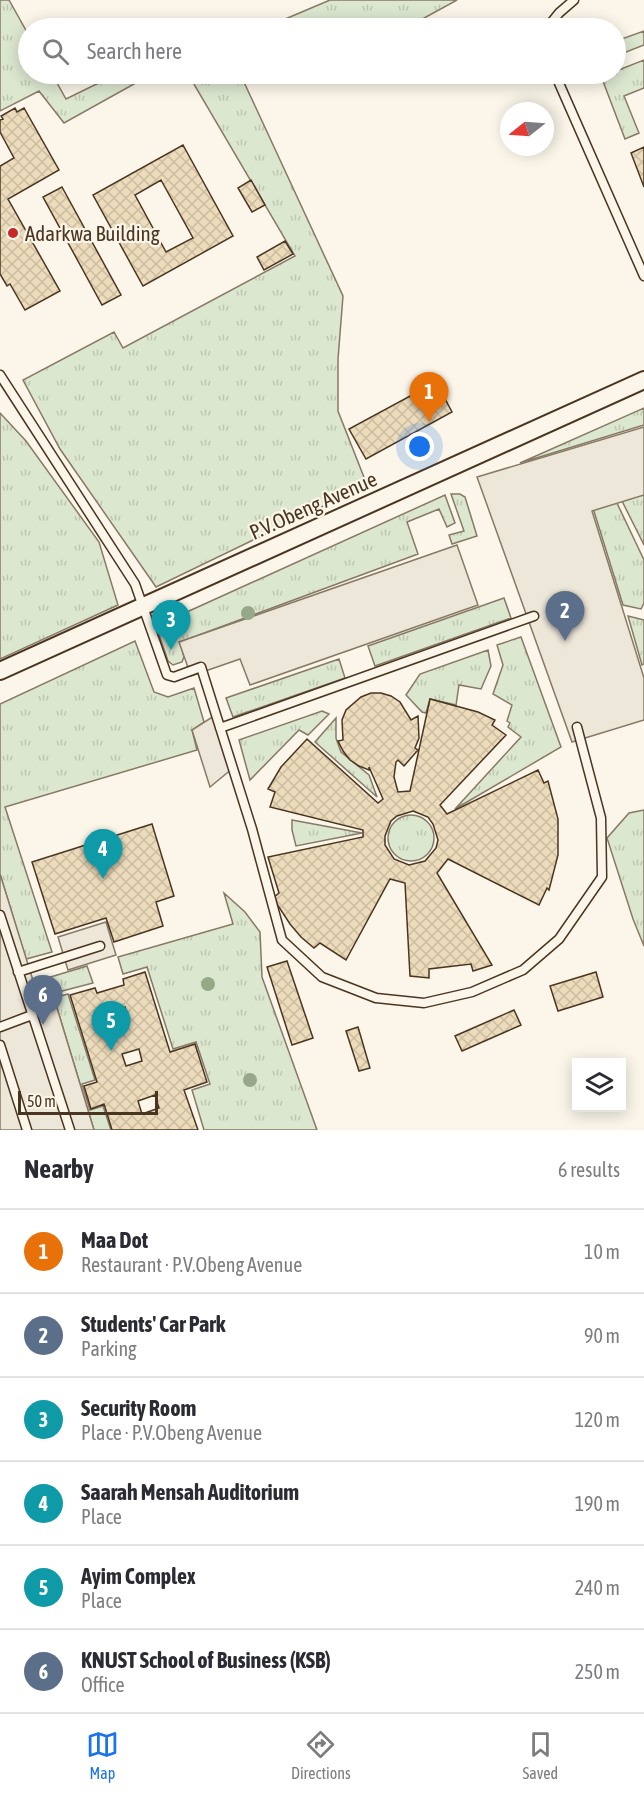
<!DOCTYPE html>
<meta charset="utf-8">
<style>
:root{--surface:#fff;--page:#f7f7f7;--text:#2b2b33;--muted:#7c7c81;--line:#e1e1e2;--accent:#1a73e8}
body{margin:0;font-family:"Asap Condensed",sans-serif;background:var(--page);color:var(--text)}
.controls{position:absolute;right:18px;bottom:18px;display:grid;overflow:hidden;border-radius:0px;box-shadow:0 3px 15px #0003}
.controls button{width:54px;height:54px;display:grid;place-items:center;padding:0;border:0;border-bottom:2px solid var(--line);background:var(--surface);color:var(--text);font:30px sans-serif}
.compass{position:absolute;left:500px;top:102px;width:54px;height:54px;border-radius:50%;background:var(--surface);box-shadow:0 3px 15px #0003;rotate:253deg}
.scale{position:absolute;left:18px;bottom:15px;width:140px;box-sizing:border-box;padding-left:6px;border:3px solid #4a3520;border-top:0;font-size:16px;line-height:21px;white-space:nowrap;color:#4a3520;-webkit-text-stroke:4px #fbf6e9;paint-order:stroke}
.you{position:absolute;left:420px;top:447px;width:21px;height:21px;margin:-15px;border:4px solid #fff;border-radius:50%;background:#1a73e8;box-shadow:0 0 0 9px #1a73e833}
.badge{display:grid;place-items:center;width:39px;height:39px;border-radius:50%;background:var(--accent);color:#fff;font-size:20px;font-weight:700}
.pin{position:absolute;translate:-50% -50px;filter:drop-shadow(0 2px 3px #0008)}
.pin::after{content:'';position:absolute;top:32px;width:21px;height:18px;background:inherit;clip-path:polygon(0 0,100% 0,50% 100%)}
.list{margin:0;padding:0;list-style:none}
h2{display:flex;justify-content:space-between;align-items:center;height:78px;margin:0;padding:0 24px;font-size:26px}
h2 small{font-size:20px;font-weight:400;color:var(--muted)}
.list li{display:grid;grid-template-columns:39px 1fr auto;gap:18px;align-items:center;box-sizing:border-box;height:84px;padding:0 24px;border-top:2px solid var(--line)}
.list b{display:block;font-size:22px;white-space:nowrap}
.list p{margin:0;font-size:20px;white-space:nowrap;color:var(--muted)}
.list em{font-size:20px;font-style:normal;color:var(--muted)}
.icon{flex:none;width:33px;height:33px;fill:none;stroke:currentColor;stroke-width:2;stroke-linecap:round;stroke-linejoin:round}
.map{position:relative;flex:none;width:644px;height:1130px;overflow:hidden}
.search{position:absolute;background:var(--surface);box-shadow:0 3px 15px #0003;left:18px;right:18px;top:18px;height:66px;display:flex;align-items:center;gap:15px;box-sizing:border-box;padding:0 21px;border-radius:33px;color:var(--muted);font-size:22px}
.sheet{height:582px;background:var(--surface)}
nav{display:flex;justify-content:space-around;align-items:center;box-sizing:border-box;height:84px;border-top:2px solid var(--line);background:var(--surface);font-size:16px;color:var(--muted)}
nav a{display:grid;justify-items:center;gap:3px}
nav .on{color:var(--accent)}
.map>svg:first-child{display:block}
.grass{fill:url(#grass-tufts);stroke:#887966;stroke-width:1.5}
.parking{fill:#ede7d9;stroke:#887966;stroke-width:1.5}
.building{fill:url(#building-cross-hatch);stroke:#4a3520;stroke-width:1.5;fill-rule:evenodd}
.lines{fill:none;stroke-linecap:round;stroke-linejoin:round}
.service-casing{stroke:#4a3520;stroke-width:11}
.minor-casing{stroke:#4a3520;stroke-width:20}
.service{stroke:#fbf6e9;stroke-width:8}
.minor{stroke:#fbf6e9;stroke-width:16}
.tree{fill:#96a887}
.poi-dot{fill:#c62828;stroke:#fbf6e9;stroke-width:2}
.labels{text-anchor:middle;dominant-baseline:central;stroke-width:4.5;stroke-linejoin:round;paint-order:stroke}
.poi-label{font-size:21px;fill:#4a3520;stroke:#fbf6e9;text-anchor:start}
.street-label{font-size:21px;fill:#4a3520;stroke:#fbf6e9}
</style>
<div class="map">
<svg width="644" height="1130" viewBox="0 0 644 1130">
<defs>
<pattern id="grass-tufts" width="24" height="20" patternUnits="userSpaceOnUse" patternTransform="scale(1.5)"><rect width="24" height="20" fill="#dce7d0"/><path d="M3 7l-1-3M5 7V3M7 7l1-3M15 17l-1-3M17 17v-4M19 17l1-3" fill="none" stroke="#bec7b2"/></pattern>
<pattern id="building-cross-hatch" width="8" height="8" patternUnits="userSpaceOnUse" patternTransform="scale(1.5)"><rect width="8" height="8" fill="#ecdcbc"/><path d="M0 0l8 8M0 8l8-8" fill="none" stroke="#ccbda1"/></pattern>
</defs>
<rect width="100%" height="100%" fill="#fbf6e9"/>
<path class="grass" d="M0 0H9L28 34V74H52L66 99 117 74H152L64 123 39 91 0 111Z
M330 0H457L406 28H264Z
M644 31V45L616 56V41Z
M644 60V88L624 96 639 133 625 139 601 76 616 74V71Z
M188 74H262L243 80 343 296 338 359V411L367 485 156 587 60 449 23 380 114 332 123 348 295 256Z
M644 408V425L520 463Z
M0 413 26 441 99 542 118 605 0 659Z
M451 494H460L465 497 477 536 452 544 449 535 464 531Z
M644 494V545L622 501Z
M445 495 455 523 447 527 439 509 407 522 418 554 180 642 184 657 182 662 173 665 168 661 156 626Z
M616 501 644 560V603L641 609 623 605 593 508Z
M504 598 511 618 375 666 368 646Z
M628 616 644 620V664L642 665Z
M521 637 561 747 455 809 521 737 508 727 510 723 507 721 512 705 493 694 503 665 497 645Z
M135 641 154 692 168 697 194 688 204 722 192 730 197 750 5 807 52 952 26 959 0 874V704Z
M488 650 491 666 481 689 459 685 456 705 430 699 426 713 422 712 406 695 420 674Z
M339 659 345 678 233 717 226 698Z
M322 711 329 714 308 735 299 730 250 780 239 740Z
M336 718V738L341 752 369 775 377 797 315 742Z
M644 810V946L633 919 607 838 629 813Z
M388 838a23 23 0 1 1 46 0a23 23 0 1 1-46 0Z
M292 820 362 833 296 846 292 830Z
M224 893 245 912 260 932 262 977 317 1130H204L192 1090 210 1084 196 1042 173 1049 147 967 123 974 118 957 233 924Z
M87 966 93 983 39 997 34 982Z
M68 994 95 1080 82 1084 90 1110 103 1106 111 1130H94L54 998Z"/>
<path class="parking" d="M644 427V495L592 511 644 678V720L572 742 477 477Z
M457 545 478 605 250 685 240 659 191 676 179 642Z
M217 714 233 768 210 787 192 730Z
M0 874 40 1003 54 998 94 1130H0Z
M106 922 116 955 68 970 58 937Z"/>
<path class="building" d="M15 108 17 112 24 108 59 170 8 199 60 291 25 310 10 284 7 286 0 274V166L14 158 0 132V120L3 119 1 116Z
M183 145 233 236 143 286 93 195ZM161 180 193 238 166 252 135 195Z
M644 147V187L631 153Z
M251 180 265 205 252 212 238 188Z
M62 187 121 295 102 305 43 197Z
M285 241 293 254 264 270 257 257Z
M436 382 452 412 366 459 349 429Z
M371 693H381L391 696 400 702 411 720 418 716 419 738 415 748 418 750 404 766 398 760 396 762 394 777 398 792 410 791 430 699 478 712 495 720 492 725 506 735 440 805 447 814 538 770 544 783 548 781 558 819V855L549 890 547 888 539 905 448 859 437 873 492 965 473 971 471 964 429 969V978L410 976 405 883 390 879 346 960 320 943 314 948 301 937 290 924 273 898 279 893 268 857 363 837V830L270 807 275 792 268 789 281 767 307 739 378 803 383 799 369 767V770L359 766 350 760 343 751 338 741 343 740 342 720 346 710 361 697ZM413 811 428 817 433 824 438 840 436 848 425 861 409 865 394 859 385 845V836L391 821 397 816Z
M152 824 174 896 156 902 163 926 114 942 106 918 55 934 32 862Z
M287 961 313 1038 292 1045 267 967Z
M145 972 170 1052 195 1044 207 1082 184 1090 198 1130H112L104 1104 91 1109 84 1086 97 1082 70 995 95 988 97 993 124 985 123 979ZM125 1007 129 1021 113 1026 109 1012ZM139 1049 142 1061 126 1066 122 1054ZM155 1095 159 1108 142 1114 138 1101Z
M596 972 603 997 558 1011 550 986Z
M514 1010 521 1025 462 1051 455 1036Z
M358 1027 370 1068 359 1071 346 1031Z"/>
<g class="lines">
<g class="service-casing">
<path id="service" d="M547 28 559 13 574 0
M555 74 644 276
M0 375 135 584 167 675 174 677 201 667 252 829 282 940 322 977 376 998 424 1003 472 992 523 970 559 939 602 877 601 818 577 727
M220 728 534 616
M0 915 70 1130
M18 972 100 946
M0 1027 32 1015
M0 1045 27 1130"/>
</g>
<g class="minor-casing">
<path id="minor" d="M0 671 644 380"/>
</g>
<use href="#service" class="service"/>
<use href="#minor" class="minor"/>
</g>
<g class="tree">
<circle cx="248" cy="613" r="7"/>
<circle cx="208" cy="984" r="7"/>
<circle cx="250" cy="1080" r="7"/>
</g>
<circle class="poi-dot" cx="13" cy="233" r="6"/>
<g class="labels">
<g class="poi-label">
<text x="25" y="233">Adarkwa Building</text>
</g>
<g class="street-label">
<text transform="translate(313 505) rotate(-24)">P.V.Obeng Avenue</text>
</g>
</g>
</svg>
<div class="controls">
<button><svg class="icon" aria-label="layers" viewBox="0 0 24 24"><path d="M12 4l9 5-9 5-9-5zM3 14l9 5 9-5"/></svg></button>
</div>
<svg class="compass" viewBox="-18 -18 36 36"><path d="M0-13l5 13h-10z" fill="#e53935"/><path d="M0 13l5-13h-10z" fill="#7c7c81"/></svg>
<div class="scale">50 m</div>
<div class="you"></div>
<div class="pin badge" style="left:429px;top:422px;background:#e8710a">1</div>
<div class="pin badge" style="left:565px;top:641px;background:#5c6f8a">2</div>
<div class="pin badge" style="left:171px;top:650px;background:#0f9aa8">3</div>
<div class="pin badge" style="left:103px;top:879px;background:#0f9aa8">4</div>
<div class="pin badge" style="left:111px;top:1051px;background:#0f9aa8">5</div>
<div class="pin badge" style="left:43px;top:1025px;background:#5c6f8a">6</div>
<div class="search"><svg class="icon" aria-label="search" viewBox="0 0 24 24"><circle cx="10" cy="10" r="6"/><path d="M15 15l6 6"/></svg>Search here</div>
</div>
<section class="sheet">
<h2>Nearby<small>6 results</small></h2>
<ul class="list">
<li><span class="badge" style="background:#e8710a">1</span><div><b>Maa Dot</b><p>Restaurant · P.V.Obeng Avenue</p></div><em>10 m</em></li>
<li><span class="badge" style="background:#5c6f8a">2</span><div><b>Students' Car Park</b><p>Parking</p></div><em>90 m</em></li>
<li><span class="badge" style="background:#0f9aa8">3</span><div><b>Security Room</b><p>Place · P.V.Obeng Avenue</p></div><em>120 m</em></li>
<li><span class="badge" style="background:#0f9aa8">4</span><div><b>Saarah Mensah Auditorium</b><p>Place</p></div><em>190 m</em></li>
<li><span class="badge" style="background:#0f9aa8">5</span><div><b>Ayim Complex</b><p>Place</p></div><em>240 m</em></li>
<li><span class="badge" style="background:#5c6f8a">6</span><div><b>KNUST School of Business (KSB)</b><p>Office</p></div><em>250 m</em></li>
</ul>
</section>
<nav>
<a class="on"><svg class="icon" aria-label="map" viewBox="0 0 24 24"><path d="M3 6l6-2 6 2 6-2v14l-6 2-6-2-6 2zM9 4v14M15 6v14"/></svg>Map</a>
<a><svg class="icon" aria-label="directions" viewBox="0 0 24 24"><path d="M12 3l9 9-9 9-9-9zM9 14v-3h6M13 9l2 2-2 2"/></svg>Directions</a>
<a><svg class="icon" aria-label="saved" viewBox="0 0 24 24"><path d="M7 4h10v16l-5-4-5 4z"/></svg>Saved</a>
</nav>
